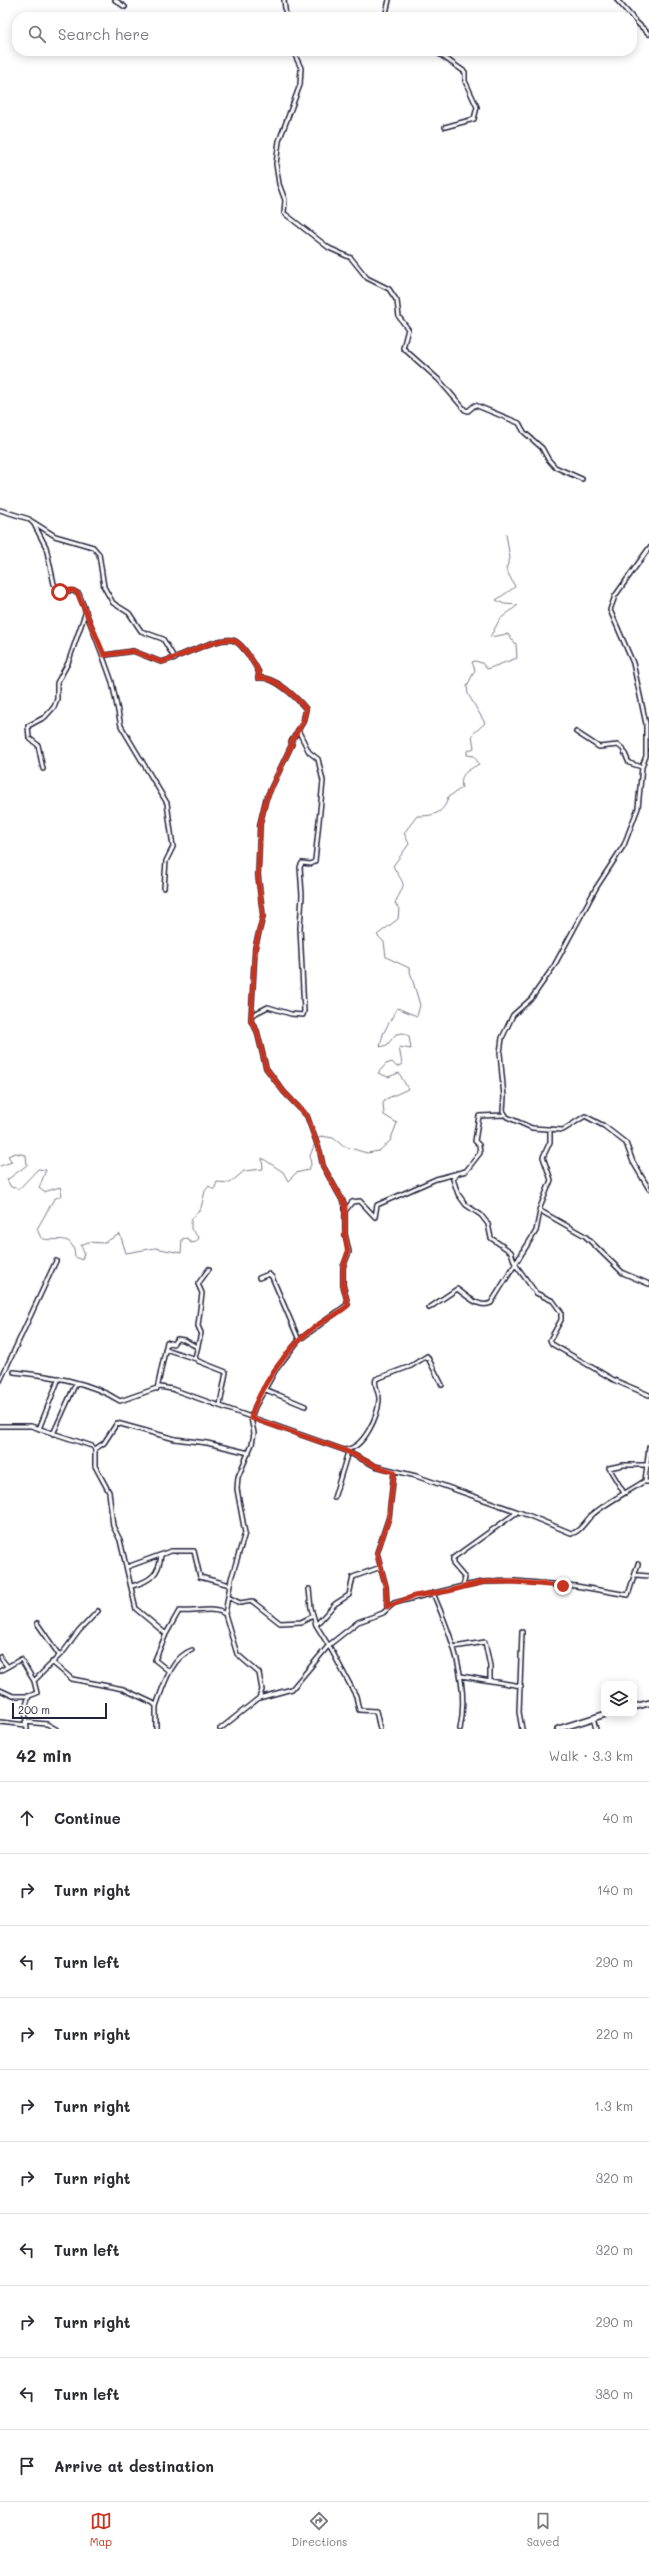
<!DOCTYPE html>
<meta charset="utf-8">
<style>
:root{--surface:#fff;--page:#f7f7f7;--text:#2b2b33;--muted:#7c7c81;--line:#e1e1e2;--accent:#c8321e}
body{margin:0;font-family:Mali,sans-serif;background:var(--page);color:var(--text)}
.controls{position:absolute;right:12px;bottom:12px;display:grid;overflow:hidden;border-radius:8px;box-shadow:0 2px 10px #0003}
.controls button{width:36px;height:36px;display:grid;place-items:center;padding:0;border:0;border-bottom:1px solid var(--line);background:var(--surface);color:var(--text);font:20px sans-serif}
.scale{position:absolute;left:12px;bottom:10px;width:95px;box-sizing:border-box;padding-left:4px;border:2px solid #22223b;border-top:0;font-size:11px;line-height:14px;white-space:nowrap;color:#22223b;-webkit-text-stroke:3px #fff;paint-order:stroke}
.stop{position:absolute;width:12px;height:12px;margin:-9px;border:3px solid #c8321e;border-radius:50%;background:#fff}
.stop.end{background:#c8321e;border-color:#fff;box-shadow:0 1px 4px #0008}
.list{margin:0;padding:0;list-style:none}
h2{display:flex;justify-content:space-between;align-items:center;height:52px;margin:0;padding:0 16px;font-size:17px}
h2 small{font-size:13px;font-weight:400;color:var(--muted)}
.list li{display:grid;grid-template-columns:26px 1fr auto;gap:12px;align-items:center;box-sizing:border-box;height:72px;padding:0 16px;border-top:1px solid var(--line)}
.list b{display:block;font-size:15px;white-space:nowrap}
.list em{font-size:13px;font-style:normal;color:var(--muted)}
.icon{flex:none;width:22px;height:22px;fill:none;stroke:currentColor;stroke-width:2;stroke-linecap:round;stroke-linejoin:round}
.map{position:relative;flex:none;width:649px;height:1729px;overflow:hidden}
.search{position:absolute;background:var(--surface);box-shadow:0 2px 10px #0003;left:12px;right:12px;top:12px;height:44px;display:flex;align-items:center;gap:10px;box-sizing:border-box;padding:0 14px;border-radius:16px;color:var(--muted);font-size:15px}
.sheet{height:772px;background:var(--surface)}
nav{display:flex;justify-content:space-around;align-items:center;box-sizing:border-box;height:56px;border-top:1px solid var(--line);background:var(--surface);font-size:11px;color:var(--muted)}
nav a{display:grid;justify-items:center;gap:2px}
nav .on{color:var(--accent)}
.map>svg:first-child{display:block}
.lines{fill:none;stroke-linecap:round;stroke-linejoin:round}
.stream{stroke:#7a7a88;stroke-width:1}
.street-casing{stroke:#22223b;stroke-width:6}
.primary-casing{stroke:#22223b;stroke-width:8}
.street{stroke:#fff;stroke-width:3}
.primary{stroke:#fff;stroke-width:4.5}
.route{stroke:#c8321e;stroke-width:5}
</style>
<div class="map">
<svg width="649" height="1729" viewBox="0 0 649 1729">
<rect width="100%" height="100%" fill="#fff"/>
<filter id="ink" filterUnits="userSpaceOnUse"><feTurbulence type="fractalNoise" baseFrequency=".025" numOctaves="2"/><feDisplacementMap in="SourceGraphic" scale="8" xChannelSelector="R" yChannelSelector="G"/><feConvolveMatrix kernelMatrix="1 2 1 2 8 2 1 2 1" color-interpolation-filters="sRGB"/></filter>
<g filter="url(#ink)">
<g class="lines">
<path class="stream" d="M317 1140 321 1136 333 1138 343 1146 367 1153 379 1151 390 1141 397 1123 384 1115 383 1103 386 1099 408 1089 399 1073 388 1077 378 1073 386 1064 392 1062 397 1067 402 1064 399 1047 411 1049 409 1036 403 1033 396 1034 387 1045 380 1047 383 1034 397 1008 417 1016 420 1005 409 968 386 957 384 942 377 935 398 919 399 909 395 903C406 880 406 889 393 866L409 844 404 833 417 816C433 816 444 814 448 797L462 788C459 774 467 771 479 764L474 756 467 755V751L474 748 472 735 485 723 468 694 467 686 475 670 472 662 475 661 482 663 487 669 517 658 516 644 508 634 490 637 500 619 518 605 504 604 496 600 515 587 506 569 510 558 506 534
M0 1166 12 1162 8 1156 15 1153 26 1155 27 1165 7 1180 11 1187 19 1189 38 1169 46 1170 39 1188 44 1192 60 1187 62 1195 54 1199 37 1229 41 1238C55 1244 73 1230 75 1257L82 1260 84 1253 81 1245 88 1242 103 1243 120 1234 126 1253 155 1248 181 1253 182 1239 187 1238 191 1243 196 1242 199 1238 191 1229V1220L201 1208 205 1191 209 1186 214 1190 217 1182 230 1183 244 1171 263 1169 262 1158 283 1172 288 1181 296 1173 308 1170 311 1165 310 1156 315 1143"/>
<g class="street-casing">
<path id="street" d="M115 0 125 7
M284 0 286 17
M617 0 632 17
M385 17 389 0
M632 18 649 34
M293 51 301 68 300 85 279 141 276 164 279 184 285 200 284 213 329 248 351 258 367 278 389 289 397 301 399 317 408 329 403 348 439 380 465 410 468 411 475 405 519 423 524 432 542 448 548 459 555 467 582 479
M435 51 465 72V81L477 107 474 119 445 127
M0 510 29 519 34 524 46 547 54 584 60 591H73L79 594 102 654 106 655 133 651 161 662C178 659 220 634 235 641 243 645 255 664 259 673L258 678C275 676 296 697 306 709L303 722 291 742 292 744 266 799 260 824 258 875 263 916 255 948 251 1021 257 1031 266 1068 284 1092 307 1116 320 1152 323 1166 345 1205V1234L349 1252 343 1267V1285L348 1304 299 1340 275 1371 255 1407 251 1418 254 1433 252 1444 238 1477 237 1489 245 1533 231 1579 225 1614 237 1654 259 1673 262 1690 259 1698
M33 522 55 536 93 547 99 554 104 587 113 603 129 613 141 631 163 639 175 659
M649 548 615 596 610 610 633 663 646 724V756L642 767 638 808 624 845 596 888 554 966 531 999 513 1015 502 1038 500 1053 504 1097 503 1111 507 1117 532 1128 563 1130 585 1116 604 1126 626 1143 633 1162 649 1189
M102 654 112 682 121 726 167 803 173 847 166 861 164 888
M576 732 599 747 618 745 623 749 629 763 642 767
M43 769 38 745 29 738 28 726 45 717 54 707 57 699V683L68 663 86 611
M252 1015 268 1007 291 1014 303 1015 304 1011 300 928 302 895 300 867 302 863 311 864 315 861 323 781 318 759 309 752 298 730
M550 1129V1142L543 1157 551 1180 539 1210 585 1236 623 1273 649 1284
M457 1173 453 1179 458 1194 466 1205 481 1215 488 1224 491 1238 511 1252 515 1264 536 1293 553 1301 561 1312V1320L550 1340 552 1344 614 1380 649 1395
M346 1210 352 1202 360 1201 375 1217 377 1205 436 1179 466 1171 480 1153 479 1145 475 1141 479 1116 504 1115
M209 1269 198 1284 202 1293 198 1326 201 1333 195 1358 198 1361 226 1372 220 1405
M259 1278 269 1274 272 1277 299 1340
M429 1308 457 1289C466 1295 479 1309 491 1303L536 1231 540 1211
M165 1349 196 1359
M14 1372C50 1376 89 1381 120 1401L160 1387 172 1389 344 1450C364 1449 378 1416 379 1400 380 1393 373 1385 376 1379L411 1366 427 1356 442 1385
M0 1381 56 1261
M157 1389 167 1342 173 1344 177 1339 184 1340 197 1347
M264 1389 305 1406
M0 1426H31L92 1446 95 1449V1466L109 1492 113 1526 120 1540 136 1609 166 1634 155 1660 170 1672
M39 1429 59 1378
M53 1434 76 1383
M95 1449 104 1443 117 1423 175 1439 207 1443 249 1453
M344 1450 375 1466 416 1476 530 1516 571 1533C579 1534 586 1520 592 1515 607 1502 626 1493 643 1482H649
M645 1481 649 1447
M624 1493 609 1468 623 1465H649
M334 1498 348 1452
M127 1567 171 1551H194L200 1577 230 1585
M636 1575 649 1576
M132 1586C150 1581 159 1575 161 1555
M463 1586 483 1582 515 1581 576 1586 628 1595 638 1564
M309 1589 311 1608 316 1625 332 1651 356 1696 359 1710 376 1711 380 1729
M433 1593C451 1635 470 1683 460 1729
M228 1597 240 1603 252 1601 280 1623 301 1622 313 1616
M387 1607 386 1587 377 1553 389 1517 394 1472
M37 1623 59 1655
M316 1625 335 1604 349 1595 353 1577 381 1567
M166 1634 179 1611C192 1613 215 1606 225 1614
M454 1647 485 1642 490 1666V1680
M0 1657 7 1666
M52 1662 72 1679 123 1689 153 1703 156 1706V1729
M0 1671 21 1659 34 1681 37 1693 29 1696 25 1708 27 1729
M461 1676 521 1686
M34 1681 64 1651 79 1631 98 1611
M0 1690 13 1696H29
M156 1706C163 1687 171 1657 192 1650
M593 1718 596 1729
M0 1722 26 1725
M25 1722 47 1724 56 1729
M220 1729 259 1698 292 1689 329 1645 358 1622 383 1613 394 1603 463 1586 465 1578 453 1564V1558L516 1513
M522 1729 519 1712 522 1632"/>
</g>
<g class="primary-casing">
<path id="primary" d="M634 1707 649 1703
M558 1729 606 1714"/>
</g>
<use href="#street" class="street"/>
<use href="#primary" class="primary"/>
</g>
</g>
<g class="lines" filter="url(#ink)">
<path class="route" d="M60 592 73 590 78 594 104 655 133 651 161 662C178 659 221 634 235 641 243 645 255 664 259 673L258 678C275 676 296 697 306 709L303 722 291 742 292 744 266 799 260 824 258 879 263 916 255 948 251 1021 257 1031 266 1068 284 1092 307 1116 320 1152 323 1166 345 1205V1234L348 1252 343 1268V1285L348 1305C338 1315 323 1320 312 1329 288 1347 258 1389 251 1418L344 1450 376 1466 394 1472 389 1517 377 1553 386 1587 387 1607 414 1596 448 1591 483 1582H515L563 1586"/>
</g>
</svg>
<div class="controls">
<button><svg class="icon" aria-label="layers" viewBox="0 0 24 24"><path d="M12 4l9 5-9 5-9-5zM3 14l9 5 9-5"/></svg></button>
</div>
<div class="scale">200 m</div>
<div class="stop" style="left:60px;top:592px"></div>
<div class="stop end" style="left:563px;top:1586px"></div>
<div class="search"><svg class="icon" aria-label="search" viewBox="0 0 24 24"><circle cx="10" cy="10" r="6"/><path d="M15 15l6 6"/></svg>Search here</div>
</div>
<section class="sheet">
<h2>42 min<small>Walk · 3.3 km</small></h2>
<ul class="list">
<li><svg class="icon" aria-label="ahead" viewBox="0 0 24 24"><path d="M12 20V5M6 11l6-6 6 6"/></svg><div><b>Continue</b></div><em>40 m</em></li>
<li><svg class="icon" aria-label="right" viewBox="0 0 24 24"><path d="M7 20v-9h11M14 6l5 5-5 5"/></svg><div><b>Turn right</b></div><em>140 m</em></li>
<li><svg class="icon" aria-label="left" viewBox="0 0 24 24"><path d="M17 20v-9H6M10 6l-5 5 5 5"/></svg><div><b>Turn left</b></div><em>290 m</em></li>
<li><svg class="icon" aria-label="right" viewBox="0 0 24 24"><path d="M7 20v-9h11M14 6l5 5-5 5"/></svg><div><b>Turn right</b></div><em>220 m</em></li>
<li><svg class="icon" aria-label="right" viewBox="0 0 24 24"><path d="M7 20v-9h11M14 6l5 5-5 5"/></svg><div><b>Turn right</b></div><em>1.3 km</em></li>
<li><svg class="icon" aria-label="right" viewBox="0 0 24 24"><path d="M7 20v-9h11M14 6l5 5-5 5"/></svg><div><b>Turn right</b></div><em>320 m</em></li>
<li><svg class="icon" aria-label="left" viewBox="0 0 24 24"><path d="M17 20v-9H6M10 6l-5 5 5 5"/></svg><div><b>Turn left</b></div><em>320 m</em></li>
<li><svg class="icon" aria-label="right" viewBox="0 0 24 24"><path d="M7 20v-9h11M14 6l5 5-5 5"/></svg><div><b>Turn right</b></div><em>290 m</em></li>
<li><svg class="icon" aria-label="left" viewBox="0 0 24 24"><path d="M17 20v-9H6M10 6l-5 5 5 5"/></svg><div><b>Turn left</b></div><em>380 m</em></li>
<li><svg class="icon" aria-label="arrive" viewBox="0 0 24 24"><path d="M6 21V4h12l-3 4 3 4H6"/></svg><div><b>Arrive at destination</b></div></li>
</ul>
</section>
<nav>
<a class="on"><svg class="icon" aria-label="map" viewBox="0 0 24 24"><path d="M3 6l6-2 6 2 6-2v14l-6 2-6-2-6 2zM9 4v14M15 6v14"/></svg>Map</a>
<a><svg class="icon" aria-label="directions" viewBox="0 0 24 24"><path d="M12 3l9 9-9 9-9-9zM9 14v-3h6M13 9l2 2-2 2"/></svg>Directions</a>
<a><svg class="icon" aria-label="saved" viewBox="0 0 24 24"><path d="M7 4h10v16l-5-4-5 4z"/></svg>Saved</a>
</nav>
